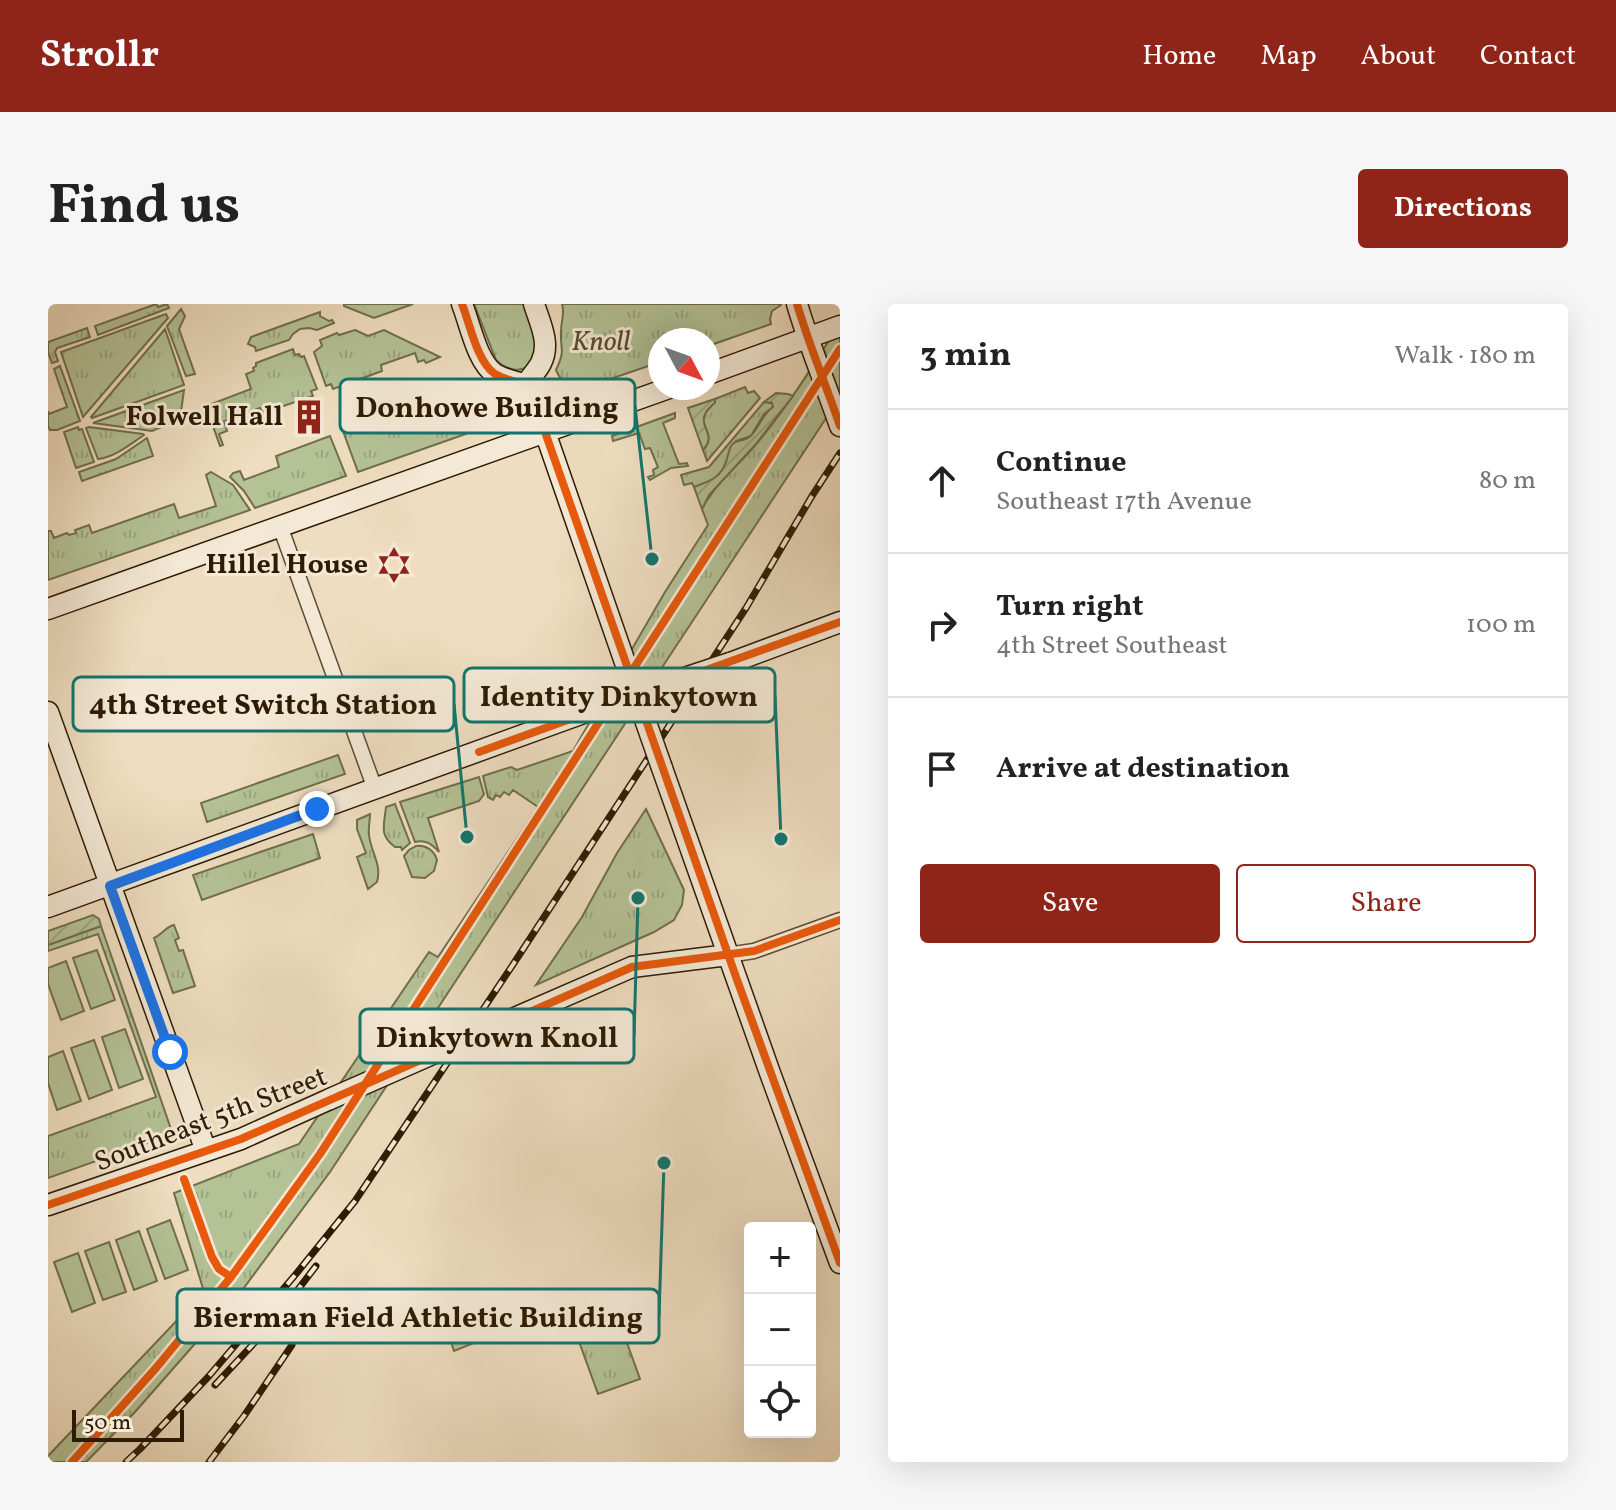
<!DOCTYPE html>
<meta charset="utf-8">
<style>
:root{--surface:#fff;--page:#f6f6f6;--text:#222;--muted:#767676;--line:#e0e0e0;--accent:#8f2418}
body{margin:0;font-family:Vollkorn,serif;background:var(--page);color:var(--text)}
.controls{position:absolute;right:24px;bottom:24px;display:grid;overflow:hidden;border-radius:8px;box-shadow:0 8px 32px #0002}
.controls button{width:72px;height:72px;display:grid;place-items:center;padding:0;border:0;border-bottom:2px solid var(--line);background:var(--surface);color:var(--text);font:40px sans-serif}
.compass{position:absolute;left:600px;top:24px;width:72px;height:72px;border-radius:50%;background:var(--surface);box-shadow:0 8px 32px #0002;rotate:131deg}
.scale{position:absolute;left:24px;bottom:20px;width:112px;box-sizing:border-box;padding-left:8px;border:4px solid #2d1b03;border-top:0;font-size:22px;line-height:28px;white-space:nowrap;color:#2d1b03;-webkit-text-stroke:6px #f4e9d6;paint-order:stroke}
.stop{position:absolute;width:24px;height:24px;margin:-18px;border:6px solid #1a73e8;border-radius:50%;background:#fff}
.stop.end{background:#1a73e8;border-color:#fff;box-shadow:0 2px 8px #0008}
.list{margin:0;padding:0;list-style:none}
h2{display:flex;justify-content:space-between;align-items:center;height:104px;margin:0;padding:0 32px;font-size:34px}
h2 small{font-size:26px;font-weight:400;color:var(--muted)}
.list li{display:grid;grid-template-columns:52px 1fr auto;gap:24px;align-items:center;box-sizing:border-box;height:144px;padding:0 32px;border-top:2px solid var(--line)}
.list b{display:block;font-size:30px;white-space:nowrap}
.list p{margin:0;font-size:26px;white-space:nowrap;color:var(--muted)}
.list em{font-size:26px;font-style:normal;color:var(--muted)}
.actions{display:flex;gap:16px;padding:24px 32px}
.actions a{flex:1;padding:18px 0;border:2px solid var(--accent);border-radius:8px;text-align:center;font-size:28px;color:var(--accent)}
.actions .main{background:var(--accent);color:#fff}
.icon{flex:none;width:44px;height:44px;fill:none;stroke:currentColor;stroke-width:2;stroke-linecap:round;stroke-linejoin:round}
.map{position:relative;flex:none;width:792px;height:1158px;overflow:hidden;border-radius:8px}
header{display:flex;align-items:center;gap:48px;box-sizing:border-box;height:112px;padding:0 40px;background:var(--accent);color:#fff}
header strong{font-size:38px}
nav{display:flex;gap:44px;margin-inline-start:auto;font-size:28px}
.intro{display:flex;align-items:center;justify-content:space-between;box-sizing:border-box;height:192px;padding:0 48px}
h1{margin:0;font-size:56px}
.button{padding:20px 36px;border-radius:8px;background:var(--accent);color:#fff;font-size:28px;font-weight:700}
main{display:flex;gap:48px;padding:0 48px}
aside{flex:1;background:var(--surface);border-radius:8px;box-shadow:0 8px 32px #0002}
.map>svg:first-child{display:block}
.grass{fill:url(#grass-tufts);stroke:#706e4c;stroke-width:2}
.garden{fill:url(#garden-furrows);stroke:#706e4c;stroke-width:2}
.pitch{fill:#b4c296;stroke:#706e4c;stroke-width:2}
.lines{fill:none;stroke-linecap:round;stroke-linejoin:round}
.street-casing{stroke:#5d4c32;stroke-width:17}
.secondary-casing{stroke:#2d1b03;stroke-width:23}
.street{stroke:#f4e9d6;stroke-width:14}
.secondary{stroke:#f4e9d6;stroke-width:20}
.rail-casing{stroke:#2d1b03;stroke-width:7}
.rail{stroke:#f4e9d6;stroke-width:4;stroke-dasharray:12;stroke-linecap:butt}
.secondary-bridge-casing{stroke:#2d1b03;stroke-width:23;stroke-linecap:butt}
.secondary-bridge{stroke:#f4e9d6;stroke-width:20}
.cycleway-casing{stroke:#f4e9d6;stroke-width:13}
.cycleway{stroke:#e8590c;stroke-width:8}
.route{stroke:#1a73e8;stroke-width:10}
.labels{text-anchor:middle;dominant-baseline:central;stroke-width:6;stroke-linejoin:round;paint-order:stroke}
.park-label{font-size:28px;font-style:italic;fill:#564d2f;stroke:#f4e9d6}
.poi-label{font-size:28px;font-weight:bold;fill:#2d1b03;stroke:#f4e9d6;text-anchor:end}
.street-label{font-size:28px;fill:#2d1b03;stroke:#f4e9d6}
.leader{fill:none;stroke:#0f766e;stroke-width:3}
.callout-dot{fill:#0f766e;stroke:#f4e9d6;stroke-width:3}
.callout{fill:#f4e9d6;stroke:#0f766e;stroke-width:3}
.callout-label{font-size:30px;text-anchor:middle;font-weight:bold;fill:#2d1b03}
</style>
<header>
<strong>Strollr</strong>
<nav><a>Home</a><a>Map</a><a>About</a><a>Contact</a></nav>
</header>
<div class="intro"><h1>Find us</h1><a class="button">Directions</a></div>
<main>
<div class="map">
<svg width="792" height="1158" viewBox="0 0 792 1158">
<defs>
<pattern id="grass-tufts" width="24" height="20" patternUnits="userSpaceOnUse" patternTransform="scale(2)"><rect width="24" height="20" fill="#b4c296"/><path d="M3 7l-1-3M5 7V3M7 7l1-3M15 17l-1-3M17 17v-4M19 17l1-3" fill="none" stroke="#9ba680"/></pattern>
<pattern id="garden-furrows" width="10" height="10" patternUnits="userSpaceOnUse" patternTransform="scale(2)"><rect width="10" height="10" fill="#b4c296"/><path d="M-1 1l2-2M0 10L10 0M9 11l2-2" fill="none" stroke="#9ba680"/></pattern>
</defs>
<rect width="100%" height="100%" fill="#eeddc0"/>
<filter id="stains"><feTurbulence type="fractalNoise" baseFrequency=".0025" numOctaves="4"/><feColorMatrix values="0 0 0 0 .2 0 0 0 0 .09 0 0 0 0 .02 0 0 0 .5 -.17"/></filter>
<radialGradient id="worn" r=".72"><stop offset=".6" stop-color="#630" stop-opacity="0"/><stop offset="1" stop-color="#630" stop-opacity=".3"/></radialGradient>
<path class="grass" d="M108 0 110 3 119 0 121 4 50 31 47 22Z
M296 0H365L326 14 296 2Z
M426 0H478L490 40C488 45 486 56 482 60 472 71 456 64 448 56Z
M514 0H733V1L724 7 722 15 723 20 660 42V36H612V58L533 85C520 83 513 78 508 66 518 45 512 47 513 27 513 17 517 10 514 0Z
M133 5 137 12 131 25 147 70 138 72 119 22Z
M272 8V12L281 17 284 16 286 19 269 26 261 24 252 25 245 30 241 36 208 47 207 43 200 40 203 33Z
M118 10 120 14 35 113 13 48Z
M792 19V93L282 868 195 985 87 1108 38 1158H0V1152L156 988 126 889 251 840 381 648 390 653 490 503 465 486 461 491 456 488 452 493 448 491 445 496 440 493 435 472 463 463 469 466 525 447 617 288 660 221 654 205C668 178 691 161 710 138 741 101 766 60 792 19Z
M39 24 42 33 9 44 7 48 10 57 4 59 0 48V38Z
M117 25 136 81 44 114 43 113Z
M307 26 320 32 336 26 392 53 378 59 376 56 370 58 367 49 333 61 334 67 285 85 283 80 278 82 266 48 274 42 272 36 289 29 291 31Z
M245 45 247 51 251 50 253 53 256 52 269 85 263 87 265 92 215 109 212 104 176 117 179 127 171 130 175 141 172 142 158 102 203 85 198 70 206 67 205 64 208 62V59Z
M12 62 32 117 9 126H2L0 122V107L1 110 19 103 6 65Z
M410 79 418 102 446 92 454 113 426 124V127L310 168 295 127 350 107 354 117 387 105 384 94 398 87Z
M697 83 700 89 706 87 712 94 659 157 655 146C670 130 649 123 658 108 658 108 666 99 667 98V95Z
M136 86 132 115 104 127 45 119Z
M716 98 724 99 725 103 716 110 703 132 688 137 684 142 675 166 667 175 646 183 644 179 636 181 633 171 661 163Z
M627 109V114L615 119 631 160 639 159 640 162 623 164 602 176 600 173 606 171 605 166 610 163 602 144 597 145 591 129 565 137 564 132Z
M30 123 31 126 34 125 46 158 28 164 16 128Z
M41 123 95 130 96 131C81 141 67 153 50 155L38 124Z
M282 132 298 172 207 204 196 187 182 173 185 169 192 167 196 176 231 163 228 152Z
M99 134 105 152 34 177 31 168 68 155Z
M163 168 185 181 202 206 0 276V227H3L6 234 19 229 21 231 28 229 27 226 41 221 44 229 126 200 131 214 168 202 158 171Z
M290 451 297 470 159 518 153 499Z
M431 473 436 490 431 497 380 514 391 548C384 540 377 535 367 538L352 498Z
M347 500 362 539 354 546 353 543H347C331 531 336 522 338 503Z
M598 505 636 586 634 601 626 616 606 628 488 681 534 613 569 549Z
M322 510C322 517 320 524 321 531 323 549 334 560 329 578L320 585 309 553 318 549 309 525V516Z
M265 530 272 554 154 596 145 571Z
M368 542C378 541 386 546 389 556L386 567 377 574 364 573 356 552 361 546Z
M126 621 131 634 127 636 131 647 135 646 147 682 125 689 106 634C114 631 117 623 126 621Z
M53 622 124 828 122 831 0 874V832L108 793 50 630 0 647V641Z
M570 1014 592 1075 550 1090 528 1029Z"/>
<path class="garden" d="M728 89 740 90 745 92 708 140 661 191 654 205 646 183C663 177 674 173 679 155 680 151 681 146 683 142 688 135 694 138 700 134 710 128 713 111 725 103L724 99 716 98Z
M667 95V98C664 102 660 104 658 108 649 123 670 130 655 146L640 104Z
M45 611 51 615 53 622 0 641V627Z"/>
<path class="pitch" d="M49 646 67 696 43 705 25 654Z
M18 657 36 707 13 716 0 680V664Z
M77 725 95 775 71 784 54 733Z
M46 736 64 786 41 795 23 744Z
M15 747 33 797 9 806 0 779V753Z
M122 916 140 966 117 975 99 925Z
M91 927 109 977 86 986 68 936Z
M61 938 78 988 55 996 37 947Z
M30 949 47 999 24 1008 6 958Z
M413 998 426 1039 406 1047 392 1005Z"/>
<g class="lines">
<g class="street-casing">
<path id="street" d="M232 222 327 485
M680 651 706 647 792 616"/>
</g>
<g class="secondary-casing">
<path id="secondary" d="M414 0C422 20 429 58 447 70 457 76 467 77 478 81
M749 0C761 41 778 81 792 122
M660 70 792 22
M478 81C482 73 489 67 493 59 503 40 492 19 486 0
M0 305 621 84
M682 359 792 318
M0 408 158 847
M614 464 722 769 792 959
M0 603 588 390 497 128 478 81
M455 719 584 663 680 651
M0 901 193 835 282 795"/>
</g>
<use href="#street" class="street"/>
<use href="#secondary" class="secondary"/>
<g class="rail-casing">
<path id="rail" d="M167 1081 222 1022 268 962
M78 1158 92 1145 161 1072 248 970 307 897 466 659 698 304 764 192 792 149
M161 1158 196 1112 244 1041"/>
</g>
<use href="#rail" class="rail"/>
<g class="secondary-bridge-casing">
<path id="secondary-bridge" d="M614 464 588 390 682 359
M282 795 455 719"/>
</g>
<use href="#secondary-bridge" class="secondary-bridge"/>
<g class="cycleway-casing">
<path id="cycleway" d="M414 0C422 20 429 58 447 70 457 76 467 77 478 81
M749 0C761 41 778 81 792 122
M478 81 497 128 688 673 792 959
M431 448 792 318
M136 875 164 953 171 965 183 973
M0 901 193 835 584 663 706 647 792 616
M24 1158 108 1064 183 973 272 850 792 45"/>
</g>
<use href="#cycleway" class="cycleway"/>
</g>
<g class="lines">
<path class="route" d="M122 748 62 582 269 505"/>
</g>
<defs>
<g id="building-bare" transform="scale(2.76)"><path d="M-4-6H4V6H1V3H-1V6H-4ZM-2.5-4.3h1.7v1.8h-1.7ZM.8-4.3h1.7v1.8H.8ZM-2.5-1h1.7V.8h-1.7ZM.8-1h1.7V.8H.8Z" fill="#8f2418" stroke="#f4e9d6" stroke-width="2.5" paint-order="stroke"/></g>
<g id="synagogue-bare" transform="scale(2.76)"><path d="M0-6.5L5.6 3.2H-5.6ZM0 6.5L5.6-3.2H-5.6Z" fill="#8f2418" stroke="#f4e9d6" stroke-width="2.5" paint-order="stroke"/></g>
</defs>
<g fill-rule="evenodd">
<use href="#building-bare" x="261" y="113"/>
<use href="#synagogue-bare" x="346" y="261"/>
</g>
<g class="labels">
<g class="park-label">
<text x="553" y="38">Knoll</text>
</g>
<g class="poi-label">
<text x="235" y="113">Folwell Hall</text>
<text x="320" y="261">Hillel House</text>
</g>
<g class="street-label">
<text transform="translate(163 816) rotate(-21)">Southeast 5th Street</text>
</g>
</g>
<path class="leader" d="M604 255L587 102M733 535L727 391M419 533L406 400M590 594L586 732M616 859L611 1012"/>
<g class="callout-dot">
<circle cx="604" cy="255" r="8"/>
<circle cx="733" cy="535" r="8"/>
<circle cx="419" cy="533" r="8"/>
<circle cx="590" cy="594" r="8"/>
<circle cx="616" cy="859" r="8"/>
</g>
<g class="callout">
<rect x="292" y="75" width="295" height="54" rx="8"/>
<rect x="416" y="364" width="311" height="54" rx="8"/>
<rect x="25" y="373" width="381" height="54" rx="8"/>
<rect x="312" y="705" width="274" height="54" rx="8"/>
<rect x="129" y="985" width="482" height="54" rx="8"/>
</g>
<g class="callout-label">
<text x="439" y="113">Donhowe Building</text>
<text x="571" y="402">Identity Dinkytown</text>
<text x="215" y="410">4th Street Switch Station</text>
<text x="449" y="743">Dinkytown Knoll</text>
<text x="370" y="1023">Bierman Field Athletic Building</text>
</g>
<rect width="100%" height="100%" filter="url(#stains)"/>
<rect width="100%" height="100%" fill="url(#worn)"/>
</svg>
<div class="controls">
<button>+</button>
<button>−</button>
<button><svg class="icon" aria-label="locate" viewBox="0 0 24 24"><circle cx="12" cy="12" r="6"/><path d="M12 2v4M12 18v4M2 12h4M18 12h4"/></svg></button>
</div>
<svg class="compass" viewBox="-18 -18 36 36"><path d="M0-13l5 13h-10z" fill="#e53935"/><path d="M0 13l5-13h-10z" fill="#767676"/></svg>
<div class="scale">50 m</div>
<div class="stop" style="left:122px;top:748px"></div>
<div class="stop end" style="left:269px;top:505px"></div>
</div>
<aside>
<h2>3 min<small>Walk · 180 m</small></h2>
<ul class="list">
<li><svg class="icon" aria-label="ahead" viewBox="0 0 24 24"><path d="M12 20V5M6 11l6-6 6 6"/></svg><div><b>Continue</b><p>Southeast 17th Avenue</p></div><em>80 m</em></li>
<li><svg class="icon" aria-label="right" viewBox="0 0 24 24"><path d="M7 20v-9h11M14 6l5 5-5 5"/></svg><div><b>Turn right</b><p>4th Street Southeast</p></div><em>100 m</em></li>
<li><svg class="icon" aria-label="arrive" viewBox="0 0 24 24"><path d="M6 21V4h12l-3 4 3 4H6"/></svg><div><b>Arrive at destination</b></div></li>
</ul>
<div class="actions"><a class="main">Save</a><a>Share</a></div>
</aside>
</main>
